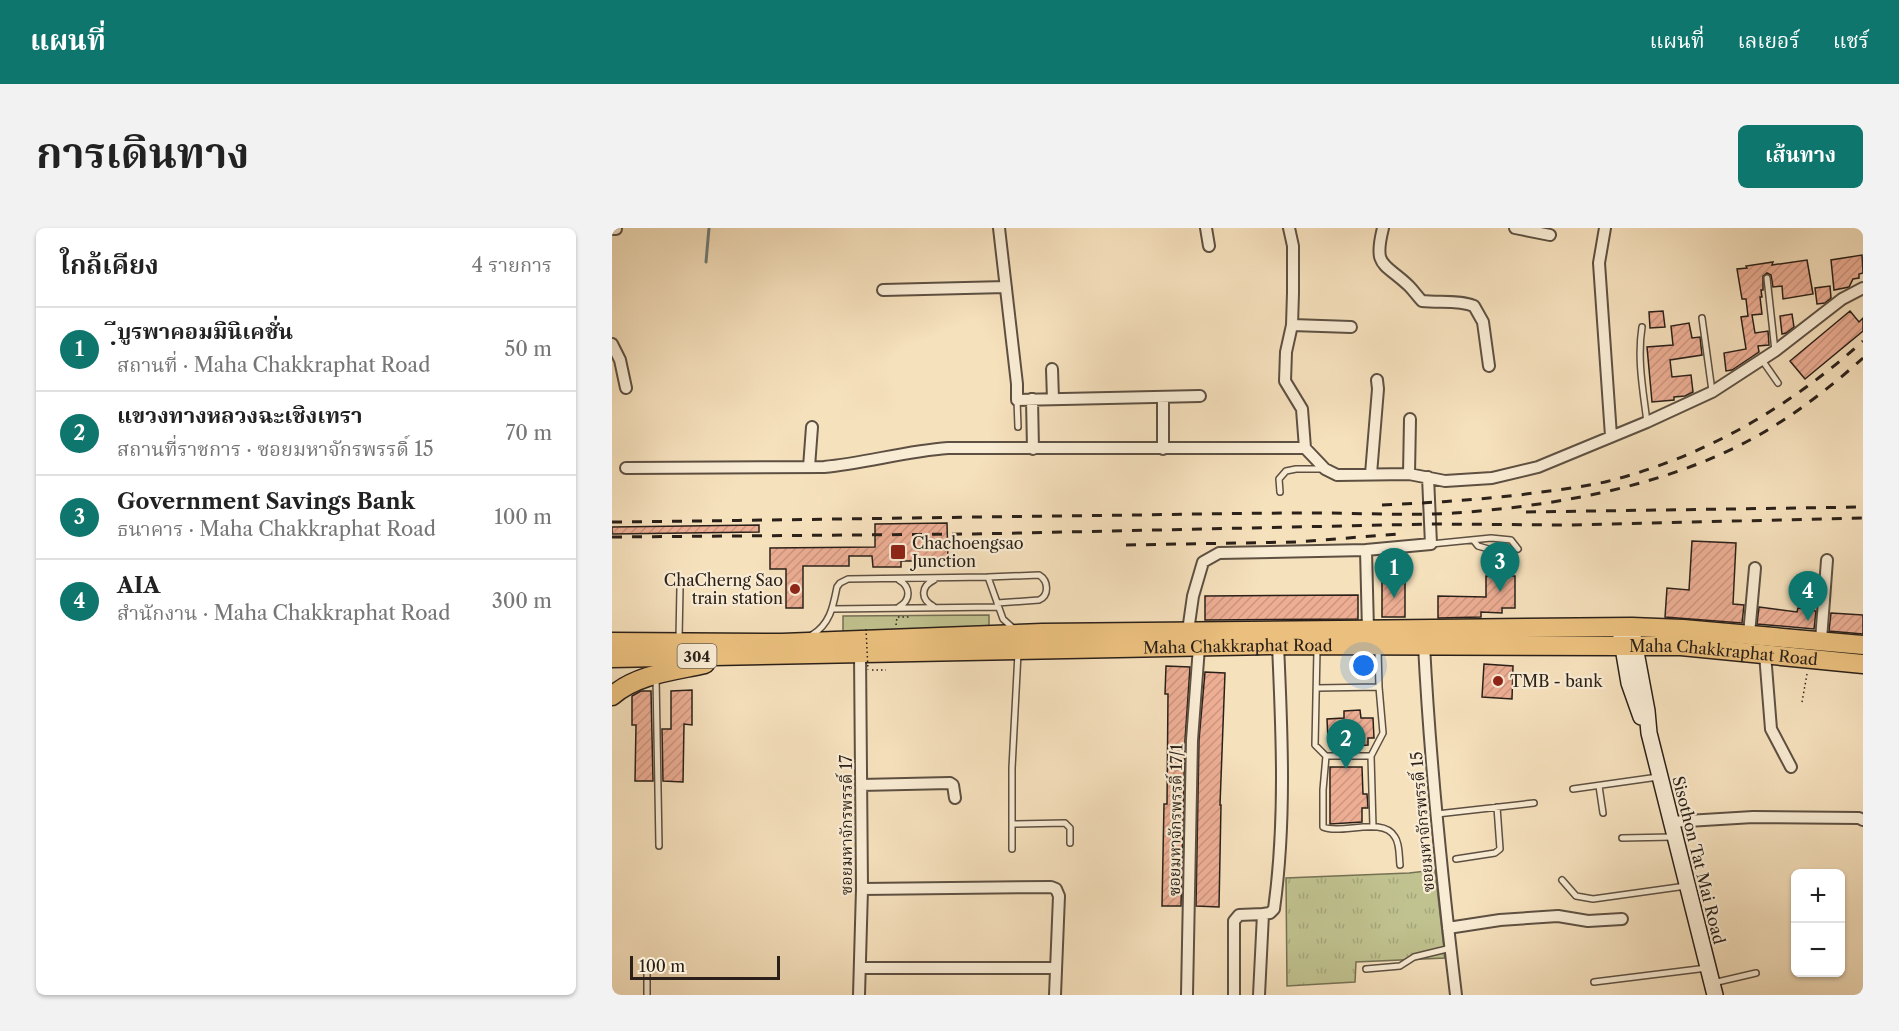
<!DOCTYPE html>
<html lang="th">
<meta charset="utf-8">
<style>
:root{--surface:#fff;--page:#f2f2f2;--text:#222;--muted:#767676;--line:#e0e0e0;--accent:#0f766e}
body{margin:0;font-family:"Libre Caslon Text","Noto Serif Thai",serif;background:var(--page);color:var(--text)}
.controls{position:absolute;right:18px;bottom:18px;display:grid;overflow:hidden;border-radius:9px;box-shadow:0 2px 4px #0004}
.controls button{width:54px;height:54px;display:grid;place-items:center;padding:0;border:0;border-bottom:2px solid var(--line);background:var(--surface);color:var(--text);font:30px sans-serif}
.scale{position:absolute;left:18px;bottom:15px;width:150px;box-sizing:border-box;padding-left:6px;border:3px solid #2a2019;border-top:0;font-size:16px;line-height:21px;white-space:nowrap;color:#2a2019;-webkit-text-stroke:4px #f9ecd4;paint-order:stroke}
.you{position:absolute;left:752px;top:438px;width:21px;height:21px;margin:-15px;border:4px solid #fff;border-radius:50%;background:#1a73e8;box-shadow:0 0 0 9px #1a73e833}
.badge{display:grid;place-items:center;width:39px;height:39px;border-radius:50%;background:var(--accent);color:#fff;font-size:20px;font-weight:700}
.pin{position:absolute;translate:-50% -50px;filter:drop-shadow(0 2px 3px #0008)}
.pin::after{content:'';position:absolute;top:32px;width:21px;height:18px;background:inherit;clip-path:polygon(0 0,100% 0,50% 100%)}
.list{margin:0;padding:0;list-style:none}
h2{display:flex;justify-content:space-between;align-items:center;height:78px;margin:0;padding:0 24px;font-size:26px}
h2 small{font-size:20px;font-weight:400;color:var(--muted)}
.list li{display:grid;grid-template-columns:39px 1fr auto;gap:18px;align-items:center;box-sizing:border-box;height:84px;padding:0 24px;border-top:2px solid var(--line)}
.list b{display:block;font-size:22px;white-space:nowrap}
.list p{margin:0;font-size:20px;white-space:nowrap;color:var(--muted)}
.list em{font-size:20px;font-style:normal;color:var(--muted)}
.map{position:relative;flex:none;width:1251px;height:767px;overflow:hidden;border-radius:9px}
header{display:flex;align-items:center;gap:36px;box-sizing:border-box;height:84px;padding:0 30px;background:var(--accent);color:#fff}
header strong{font-size:28px}
nav{display:flex;gap:33px;margin-inline-start:auto;font-size:21px}
.intro{display:flex;align-items:center;justify-content:space-between;box-sizing:border-box;height:144px;padding:0 36px}
h1{margin:0;font-size:42px}
.button{padding:15px 27px;border-radius:9px;background:var(--accent);color:#fff;font-size:21px;font-weight:700}
main{display:flex;gap:36px;padding:0 36px}
aside{flex:1;background:var(--surface);border-radius:9px;box-shadow:0 2px 4px #0004}
.map>svg:first-child{display:block}
.grass{fill:url(#grass-tufts);stroke:#757154;stroke-width:1.5}
.green{fill:#c0c28f;stroke:#757154;stroke-width:1.5}
.lines{fill:none;stroke-linecap:round;stroke-linejoin:round}
.stream{stroke:#707e79;stroke-width:3}
.building{fill:url(#building-hatch);stroke:#2a2019;stroke-width:1.5}
.lane-casing{stroke:#5d5042;stroke-width:8}
.street-casing{stroke:#5d5042;stroke-width:14}
.secondary-casing{stroke:#2a2019;stroke-width:18}
.primary-casing{stroke:#2a2019;stroke-width:21}
.path{stroke:#2a2019;stroke-width:1.5;stroke-dasharray:1.5 3;stroke-linecap:butt}
.lane{stroke:#f9ecd4;stroke-width:5}
.street{stroke:#f9ecd4;stroke-width:10}
.secondary{stroke:#f9ecd4;stroke-width:15}
.primary{stroke:#ebc07e;stroke-width:18}
.rail{stroke:#2a2019;stroke-width:3;stroke-dasharray:10 10;stroke-linecap:butt}
.path-bridge{stroke:#2a2019;stroke-width:1.5;stroke-dasharray:1.5 3;stroke-linecap:butt}
.poi-dot{fill:#8f2418;stroke:#f9ecd4;stroke-width:2}
.labels{text-anchor:middle;dominant-baseline:central;stroke-width:4.5;stroke-linejoin:round;paint-order:stroke}
.shield{fill:#f9ecd4;stroke:#685d51;stroke-width:1.5}
.shield-label{font-size:15px;font-weight:bold;fill:#2a2019}
.poi-label{font-size:16px;fill:#2a2019;stroke:#f9ecd4;text-anchor:start}
.street-label{font-size:16px;fill:#2a2019;stroke:#f9ecd4}
</style>
<header>
<strong>แผนที่</strong>
<nav><a>แผนที่</a><a>เลเยอร์</a><a>แชร์</a></nav>
</header>
<div class="intro"><h1>การเดินทาง</h1><a class="button">เส้นทาง</a></div>
<main>
<aside>
<h2>ใกล้เคียง<small>4 รายการ</small></h2>
<ul class="list">
<li><span class="badge">1</span><div><b>ฺีบูรพาคอมมินิเคชั่น</b><p>สถานที่ · Maha Chakkraphat Road</p></div><em>50 m</em></li>
<li><span class="badge">2</span><div><b>แขวงทางหลวงฉะเชิงเทรา</b><p>สถานที่ราชการ · ซอยมหาจักรพรรดิ์ 15</p></div><em>70 m</em></li>
<li><span class="badge">3</span><div><b>Government Savings Bank</b><p>ธนาคาร · Maha Chakkraphat Road</p></div><em>100 m</em></li>
<li><span class="badge">4</span><div><b>AIA</b><p>สำนักงาน · Maha Chakkraphat Road</p></div><em>300 m</em></li>
</ul>
</aside>
<div class="map">
<svg width="1251" height="767" viewBox="0 0 1251 767">
<defs>
<pattern id="grass-tufts" width="24" height="20" patternUnits="userSpaceOnUse" patternTransform="scale(1.5)"><rect width="24" height="20" fill="#c0c28f"/><path d="M3 7l-1-3M5 7V3M7 7l1-3M15 17l-1-3M17 17v-4M19 17l1-3" fill="none" stroke="#a5a67b"/></pattern>
<pattern id="building-hatch" width="6" height="6" patternUnits="userSpaceOnUse" patternTransform="scale(1.5)"><rect width="6" height="6" fill="#edae94"/><path d="M-1 1l2-2M0 6l6-6M5 7l2-2" fill="none" stroke="#cb957f"/></pattern>
</defs>
<rect width="100%" height="100%" fill="#f6e1bd"/>
<filter id="stains"><feTurbulence type="fractalNoise" baseFrequency=".00333" numOctaves="4"/><feColorMatrix values="0 0 0 0 .2 0 0 0 0 .09 0 0 0 0 .02 0 0 0 .5 -.17"/></filter>
<radialGradient id="worn" r=".72"><stop offset=".6" stop-color="#630" stop-opacity="0"/><stop offset="1" stop-color="#630" stop-opacity=".3"/></radialGradient>
<path class="grass" d="M823 642 833 730 744 734 743 754 675 758 674 650 797 645Z"/>
<path class="green" d="M377 387V402L231 404V388Z"/>
<g class="lines">
<path class="stream" d="M94 34 97 0"/>
</g>
<path class="building" d="M1250 27 1251 45 1247 46V50L1241 51 1237 59 1222 62 1219 32Z
M1195 32 1201 66 1171 71 1170 58 1161 59 1159 47 1155 45 1151 48V62H1149L1150 69H1148L1150 86 1140 87 1143 105 1156 103 1157 117 1146 118 1147 124 1120 142 1114 143 1112 125 1134 121 1129 89 1136 88 1134 71H1130L1125 41 1135 40 1134 38 1161 34 1160 37Z
M1218 58 1219 70 1213 75 1205 76 1203 60Z
M1051 83 1053 99 1038 100 1037 84Z
M1238 83 1247 94 1251 90V103L1193 151 1178 133Z
M1180 86 1182 99 1174 105 1170 106 1168 88Z
M1077 95 1080 110 1088 109 1090 127 1058 132 1060 149 1079 147 1081 164 1073 168 1062 169V172L1040 174 1035 119 1061 117 1059 98Z
M335 295 336 333H289V339H261L260 328H237V338H191V380H174V341H158V320L263 319V296Z
M147 297V304L0 306V299Z
M1080 313 1124 315 1121 376 1132 377 1130 395 1053 389 1055 360 1077 362Z
M874 348H903V380H890V385L869 384V389L826 390V368L874 369Z
M770 351H793V389H770Z
M746 367V391L593 392V368Z
M1147 379 1185 384 1186 380 1204 383 1202 401 1145 396Z
M1219 385 1251 387V406L1217 403Z
M872 436 901 438 900 471 870 469Z
M554 438 578 439 573 512 569 678H550L552 576H555L556 466H553Z
M593 444 613 445 608 577H609L607 679 584 678 587 512Z
M80 462V497L72 496 71 554 51 553 50 501H59V463Z
M29 463H39L41 553H23L24 497H20V468Z
M748 482 749 490H761L762 510H756V517L723 519V512H716L715 491 732 490V483Z
M718 539H750L751 566H755L756 580H750V594L718 596Z"/>
<g class="lines">
<g class="lane-casing">
<path id="lane" d="M1155 50 1163 123
M1090 90 1100 163
M1030 99C1025 131 1031 162 1035 194
M1150 132 1166 155
M405 172 406 199
M668 264 667 251 674 243 684 241H711
M862 313 866 318 880 322 881 344
M819 316 879 310 899 312 906 321
M376 349 427 347C437 353 437 368 427 372L385 375
M287 352C299 359 299 372 287 379
M321 378C308 371 309 358 322 352
M220 381 386 379
M200 407C218 396 221 379 225 359L228 355 236 351 376 349 391 391 402 401
M67 410 68 360
M705 422 703 517 714 528H759L761 599
M44 449 47 618
M705 460 767 459
M714 528 711 562V599C729 607 771 588 783 609 788 616 787 629 788 637
M759 528 771 505 767 459 766 422
M987 558 991 585
M961 561 1046 549
M825 586 922 575
M400 596 453 595 458 600V615
M1010 610 1061 609
M400 621V540L406 425
M844 631 883 625 888 621 885 579
M950 652 964 668 981 671 1074 658
M35 741V767
M754 741 788 738 802 729 839 720
M982 754 1095 740
M1101 755 1144 745"/>
</g>
<g class="street-casing">
<path id="street" d="M387 0 405 156V172L588 168
M594 0 597 18
M677 0 681 18V65L680 97 674 124 673 153 690 181 693 220
M771 0C761 40 772 34 797 58 802 63 805 68 810 73 827 75 847 72 862 78L871 94 877 138
M903 0 938 7
M993 0 987 35 999 208
M0 1H4
M271 62 394 59
M680 97 739 99
M0 116 8 132 14 160
M440 141 441 171
M551 169V221
M420 171 421 221
M197 239 200 199
M14 240 212 239C254 235 294 223 336 220H693L713 241 725 247 797 246 833 253 880 250 926 239 1035 194 1100 164 1163 123 1230 71 1251 60
M759 246 766 161 765 152
M797 246 798 191
M756 402 754 322 819 316 816 249
M576 403 581 368 591 334 607 325 754 322
M1137 406 1143 340
M1209 412 1215 332
M812 417C818 534 830 651 844 767
M1153 426 1159 501 1179 539
M249 557 338 555 341 557 343 570
M1059 594 1141 589 1247 590 1251 592
M250 661 439 659 444 661 447 668 443 767
M836 700 888 692 946 688 976 693 1010 691
M248 740H444
M247 767 250 661 248 426
M575 767 580 512 587 419
M622 767V693L627 687 651 686
M647 767 651 686 658 685 662 681C674 594 670 505 666 417"/>
</g>
<g class="secondary-casing">
<path id="secondary" d="M1009 408 1017 455 1029 489
M1021 408 1035 483 1037 505 1103 767"/>
</g>
<g class="primary-casing">
<g id="primary">
<path d="M0 414 170 415 430 405 1020 399 1071 401 1251 417"/>
<path id="s1" d="M0 430 666 417 1010 418H1069L1251 436"/>
<path d="M0 468C25 446 62 443 93 436"/>
</g>
</g>
<path class="path" d="M284 397 285 389H299
M260 442H274
M1190 474 1195 446"/>
<use href="#lane" class="lane"/>
<use href="#street" class="street"/>
<use href="#secondary" class="secondary"/>
<use href="#primary" class="primary"/>
<path class="rail" d="M770 277C816 275 861 272 907 267 936 263 965 260 993 254 1090 230 1177 180 1251 113
M914 284 1251 279
M0 294C175 292 350 289 525 287 585 286 645 285 706 285 751 285 797 288 842 285 944 278 1057 258 1147 207 1184 186 1220 158 1251 130
M0 309 362 306 819 296 956 297 1251 290
M514 317 685 314 786 306"/>
<path class="path-bridge" d="M254 401 256 442"/>
</g>
<g class="poi-dot">
<rect x="278" y="316" width="16" height="16" rx="3"/>
<circle cx="183" cy="361" r="6"/>
<circle cx="886" cy="453" r="6"/>
</g>
<g class="labels">
<rect class="shield" x="65.5" y="416" width="39" height="24" rx="4.5"/>
<g class="shield-label">
<text x="85" y="428">304</text>
</g>
<g class="poi-label">
<text x="300" y="315">Chachoengsao<tspan x="300" dy="18">Junction</tspan></text>
<text x="171" y="352" text-anchor="end">ChaCherng Sao<tspan x="171" dy="18">train station</tspan></text>
<text x="898" y="453">TMB - bank</text>
</g>
<g class="street-label">
<text stroke="none"><textPath href="#s1" startOffset="626">Maha Chakkraphat Road</textPath></text>
<text stroke="none"><textPath href="#s1" startOffset="1112">Maha Chakkraphat Road</textPath></text>
<text transform="translate(563 592) rotate(-89)">ซอยมหาจักรพรรดิ์ 17/1</text>
<text transform="translate(810 594) rotate(-95)">ซอยมหาจักรพรรดิ์ 15</text>
<text transform="translate(234 597) rotate(-90)">ซอยมหาจักรพรรดิ์ 17</text>
<text transform="translate(1087 632) rotate(76)">Sisothon Tat Mai Road</text>
</g>
</g>
<rect width="100%" height="100%" filter="url(#stains)"/>
<rect width="100%" height="100%" fill="url(#worn)"/>
</svg>
<div class="controls">
<button>+</button>
<button>−</button>
</div>
<div class="scale">100 m</div>
<div class="you"></div>
<div class="pin badge" style="left:782px;top:370px">1</div>
<div class="pin badge" style="left:734px;top:541px">2</div>
<div class="pin badge" style="left:888px;top:364px">3</div>
<div class="pin badge" style="left:1196px;top:393px">4</div>
</div>
</main>
